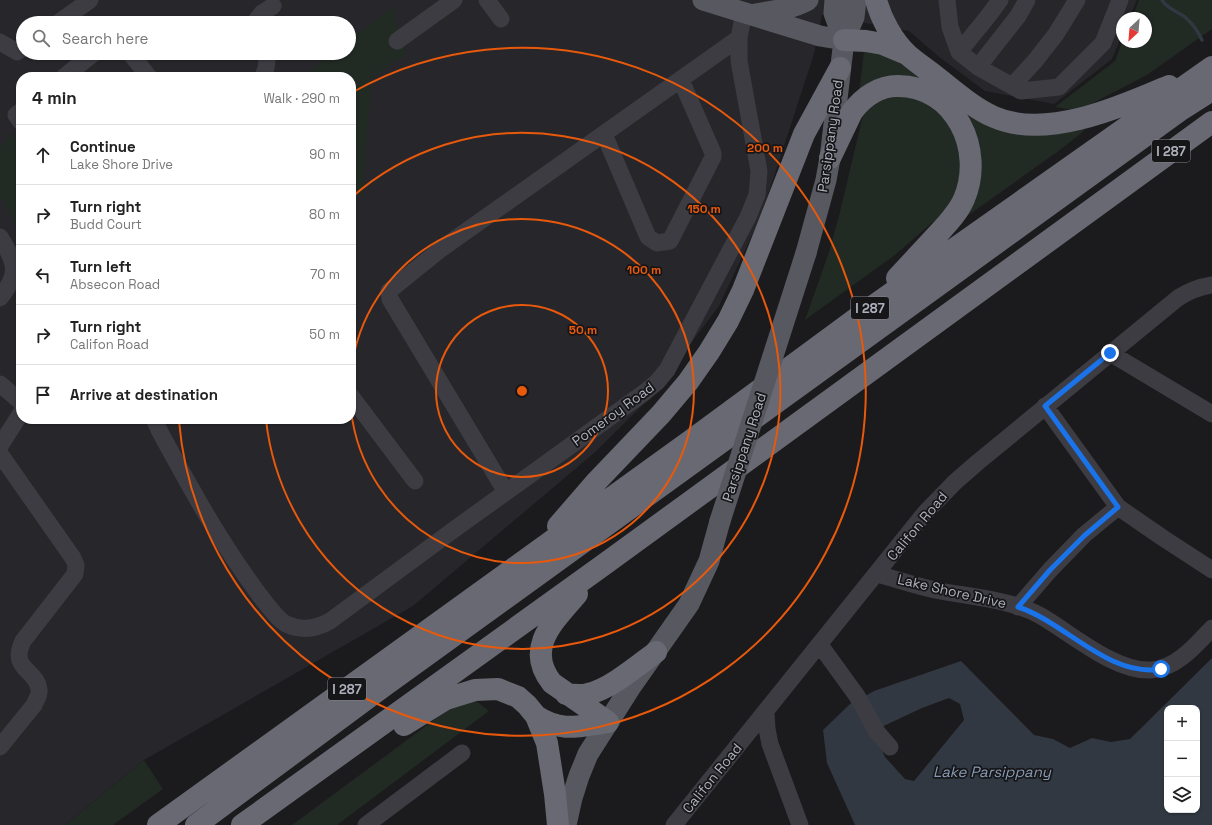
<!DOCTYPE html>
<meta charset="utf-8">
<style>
:root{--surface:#fff;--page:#f6f6f6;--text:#222;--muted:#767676;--line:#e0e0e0}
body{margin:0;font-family:"Space Grotesk",sans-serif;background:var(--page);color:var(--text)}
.controls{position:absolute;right:12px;bottom:12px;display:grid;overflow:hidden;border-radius:8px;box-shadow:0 1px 3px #0004}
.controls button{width:36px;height:36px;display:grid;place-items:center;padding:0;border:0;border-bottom:1px solid var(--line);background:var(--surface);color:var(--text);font:20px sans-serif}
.compass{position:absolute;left:1116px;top:12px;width:36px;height:36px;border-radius:50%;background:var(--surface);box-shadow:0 1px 3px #0004;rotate:206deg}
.stop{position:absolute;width:12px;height:12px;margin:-9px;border:3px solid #1a73e8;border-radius:50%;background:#fff}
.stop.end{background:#1a73e8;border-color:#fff;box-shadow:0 1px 4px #0008}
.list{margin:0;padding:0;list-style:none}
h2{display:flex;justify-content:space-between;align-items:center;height:52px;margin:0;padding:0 16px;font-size:17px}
h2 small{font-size:13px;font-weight:400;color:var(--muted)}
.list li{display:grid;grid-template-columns:26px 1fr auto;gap:12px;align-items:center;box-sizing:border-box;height:60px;padding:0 16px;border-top:1px solid var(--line)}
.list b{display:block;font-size:15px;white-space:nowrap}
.list p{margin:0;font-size:13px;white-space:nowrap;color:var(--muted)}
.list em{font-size:13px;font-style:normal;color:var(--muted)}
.icon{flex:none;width:22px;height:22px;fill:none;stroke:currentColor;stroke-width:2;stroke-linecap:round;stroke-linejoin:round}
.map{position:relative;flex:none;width:1212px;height:825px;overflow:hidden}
.search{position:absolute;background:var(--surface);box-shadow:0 1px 3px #0004;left:16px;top:16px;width:340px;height:44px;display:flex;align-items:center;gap:10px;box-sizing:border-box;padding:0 14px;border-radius:22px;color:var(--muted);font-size:15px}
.panel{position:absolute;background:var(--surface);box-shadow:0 1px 3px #0004;left:16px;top:72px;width:340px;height:352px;border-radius:16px}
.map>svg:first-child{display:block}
.built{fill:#27262a;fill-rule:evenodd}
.green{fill:#222a24}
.water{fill:#313841;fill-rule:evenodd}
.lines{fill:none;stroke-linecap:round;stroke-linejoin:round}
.stream{stroke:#313841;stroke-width:3.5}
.minor{stroke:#3c3c42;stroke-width:17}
.major{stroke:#585960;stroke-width:21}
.highway{stroke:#686972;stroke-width:22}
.major-bridge{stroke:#585960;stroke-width:21}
.route{stroke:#1a73e8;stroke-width:5}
.ring{fill:none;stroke:#e8590c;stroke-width:2}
.labels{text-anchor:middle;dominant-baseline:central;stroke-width:3.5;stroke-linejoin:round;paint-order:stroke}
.shield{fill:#161518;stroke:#80828b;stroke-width:1}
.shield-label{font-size:13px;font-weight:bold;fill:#aeb0bc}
.street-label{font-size:14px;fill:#aeb0bc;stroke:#161518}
.water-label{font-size:15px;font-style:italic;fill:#879ab4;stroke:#161518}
.centre{fill:#e8590c;stroke:#161518;stroke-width:2}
.ring-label{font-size:12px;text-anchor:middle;font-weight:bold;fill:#e8590c;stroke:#161518;stroke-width:3.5;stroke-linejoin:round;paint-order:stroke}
</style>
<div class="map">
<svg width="1212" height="825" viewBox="0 0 1212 825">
<rect width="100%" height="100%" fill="#1b1a1d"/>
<path class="built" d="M0 0H1137L1129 18H1122V35L1112 59 1054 104 985 91 938 56 909 31 822 15 814 54 761 216 719 306 648 400 593 454 413 606 144 760 65 825H0ZM23 23H349V53H23ZM21 77H351V419H21Z"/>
<path class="green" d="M1139 0H1212V29L1147 75 1078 111 1055 107 1115 61 1122 42H1146V18H1132Z
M395 5V19L407 52 371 79 363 198 351 185V77H302L333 53H349V41Z
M864 51 893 56 976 115 1082 127 1084 131 1060 150 963 219 970 203 948 101 859 93Z
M900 96 913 97 925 102 946 120 960 147 962 182 943 218 933 222 895 255 805 320 829 252 840 212 862 119C872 101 881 100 900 96Z
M11 132 21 148V233L0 198V149Z
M470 696 489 711 337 825H292L461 700Z
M144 760 163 789 113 825H65Z"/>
<path class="water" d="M1212 658V825H855L827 763 823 730 850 704 874 691 961 661 1034 735 1053 739 1070 748 1092 738 1111 742 1130 739ZM949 698 960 704 964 720 914 781 905 779 885 757 873 731 922 708ZM1167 708H1197V810H1167Z"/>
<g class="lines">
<path class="stream" d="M1162 0C1166 8 1178 12 1185 17 1193 24 1198 31 1202 40"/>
<path class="minor" d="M487 0 501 19
M947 0 950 27 959 52 978 67 1021 91 1059 87 1103 43 1120 0
M58 23 90 0
M254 23 262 13 273 6
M397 41 454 0
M0 42 17 52 23 48
M959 52 989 15 1000 0
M130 53 149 77
M978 67 1018 16 1027 0
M64 77 94 53
M263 77 266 68 268 53
M1012 86 1035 61 1056 34 1077 0
M21 111 16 115 21 122
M604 134 648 237 657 243 670 241 713 157V153L681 80
M0 237C16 263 20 273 0 298
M1110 353 1212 414
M0 384 21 402
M351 396 415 481
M1045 406 1118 507 1163 538 1212 570
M154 419 160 432C190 487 220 542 258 593 264 601 278 620 286 624 301 631 316 629 330 621L452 531 645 392 657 382 667 370 748 217 757 195 759 171 739 61V38L744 12
M0 446 21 413
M0 454 73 558 76 565 75 574 23 641C9 670 37 669 39 690 40 695 36 700 34 705L0 747
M506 492 390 299 389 291 441 249 739 38
M877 574C896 579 916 586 935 590 969 597 1011 599 1041 616 1072 634 1115 672 1151 670 1176 669 1196 645 1212 628
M1018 607 1050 570 1084 535 1118 507
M820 645 857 696 877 732 890 747
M766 711 767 729 770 744 800 825
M366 825 462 753
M674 825 924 514 955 482 978 462 1178 298C1189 291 1199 287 1212 285"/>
<path class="major" d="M703 0 820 36 844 40
M835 0 834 13 844 40
M755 14C773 11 792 9 808 0
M806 253 826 180 830 158 844 40 854 17 856 0
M566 825 572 798 579 776 588 754 630 688 689 604 709 561 720 521"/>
<path class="highway" d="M876 0C881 19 893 41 908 55 916 62 925 68 934 75 952 89 973 108 994 117 1047 140 1120 107 1169 86
M844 40 866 41 883 44 907 54
M830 158 852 112C863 97 879 86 898 86 955 86 985 150 964 199 958 213 947 224 937 235 924 249 911 263 897 278
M558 526 597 481 661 414 688 382 709 352 728 321 743 290 804 134 840 68
M577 594C554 621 524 648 552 683L608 722
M566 694C573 695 581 696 588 694 610 689 637 666 656 652
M536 716C562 733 579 726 608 722
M404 725 446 699 475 690 498 689 518 697 527 705 536 716 547 743 555 794 558 825
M158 825 693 439 869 309 1212 67
M196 825 384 686 1179 111 1212 90
M242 825 602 566 1212 122"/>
<path class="major-bridge" d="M720 521 806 253"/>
</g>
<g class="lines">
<path class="route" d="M1110 353 1045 406 1118 507 1084 536 1050 570 1018 607C1065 622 1109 678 1161 669"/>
</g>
<g class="ring">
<circle cx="522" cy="391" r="86"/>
<path d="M351 372A172 172 0 1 1 351 410"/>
<path d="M351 198A258 258 0 1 1 266 420"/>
<path d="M353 92A344 344 0 1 1 179 421"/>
</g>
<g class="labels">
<g class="shield">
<rect x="1152" y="140" width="38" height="22" rx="3"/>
<rect x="851" y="297" width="38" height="22" rx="3"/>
<rect x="328" y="678" width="38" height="22" rx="3"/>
</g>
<g class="shield-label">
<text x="1171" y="151">I 287</text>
<text x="870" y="308">I 287</text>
<text x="347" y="689">I 287</text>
</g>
<g class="street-label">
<text transform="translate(830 136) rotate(-82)">Parsippany Road</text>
<text transform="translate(613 414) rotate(-36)">Pomeroy Road</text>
<text transform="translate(744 447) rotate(-72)">Parsippany Road</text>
<text transform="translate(917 526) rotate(-50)">Califon Road</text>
<text transform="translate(952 591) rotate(13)">Lake Shore Drive</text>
<text transform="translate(712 778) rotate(-51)">Califon Road</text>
</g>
<g class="water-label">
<text x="992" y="771">Lake Parsippany</text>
</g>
</g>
<circle cx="522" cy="391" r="6" class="centre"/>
<g class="ring-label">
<text x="765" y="152">200 m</text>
<text x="704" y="213">150 m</text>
<text x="644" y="274">100 m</text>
<text x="583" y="334">50 m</text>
</g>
</svg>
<div class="controls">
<button>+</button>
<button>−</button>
<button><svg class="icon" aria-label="layers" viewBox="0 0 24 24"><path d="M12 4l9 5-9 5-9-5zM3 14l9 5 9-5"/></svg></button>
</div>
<svg class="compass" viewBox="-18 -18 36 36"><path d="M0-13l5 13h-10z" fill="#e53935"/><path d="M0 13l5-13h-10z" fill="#767676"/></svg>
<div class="stop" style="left:1161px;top:669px"></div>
<div class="stop end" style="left:1110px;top:353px"></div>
<div class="search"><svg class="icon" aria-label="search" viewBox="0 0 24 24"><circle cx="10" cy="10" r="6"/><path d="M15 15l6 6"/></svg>Search here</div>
<section class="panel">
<h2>4 min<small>Walk · 290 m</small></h2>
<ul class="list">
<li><svg class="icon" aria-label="ahead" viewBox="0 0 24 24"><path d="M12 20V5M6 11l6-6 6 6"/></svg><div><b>Continue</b><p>Lake Shore Drive</p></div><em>90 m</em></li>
<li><svg class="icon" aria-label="right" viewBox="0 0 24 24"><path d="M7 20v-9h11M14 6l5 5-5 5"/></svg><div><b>Turn right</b><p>Budd Court</p></div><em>80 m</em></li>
<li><svg class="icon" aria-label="left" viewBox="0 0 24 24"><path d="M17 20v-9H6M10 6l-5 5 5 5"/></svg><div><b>Turn left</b><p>Absecon Road</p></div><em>70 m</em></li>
<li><svg class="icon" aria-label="right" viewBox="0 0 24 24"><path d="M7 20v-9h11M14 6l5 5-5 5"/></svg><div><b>Turn right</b><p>Califon Road</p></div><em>50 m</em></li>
<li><svg class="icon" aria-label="arrive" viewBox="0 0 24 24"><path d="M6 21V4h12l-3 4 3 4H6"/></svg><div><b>Arrive at destination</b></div></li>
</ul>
</section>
</div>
